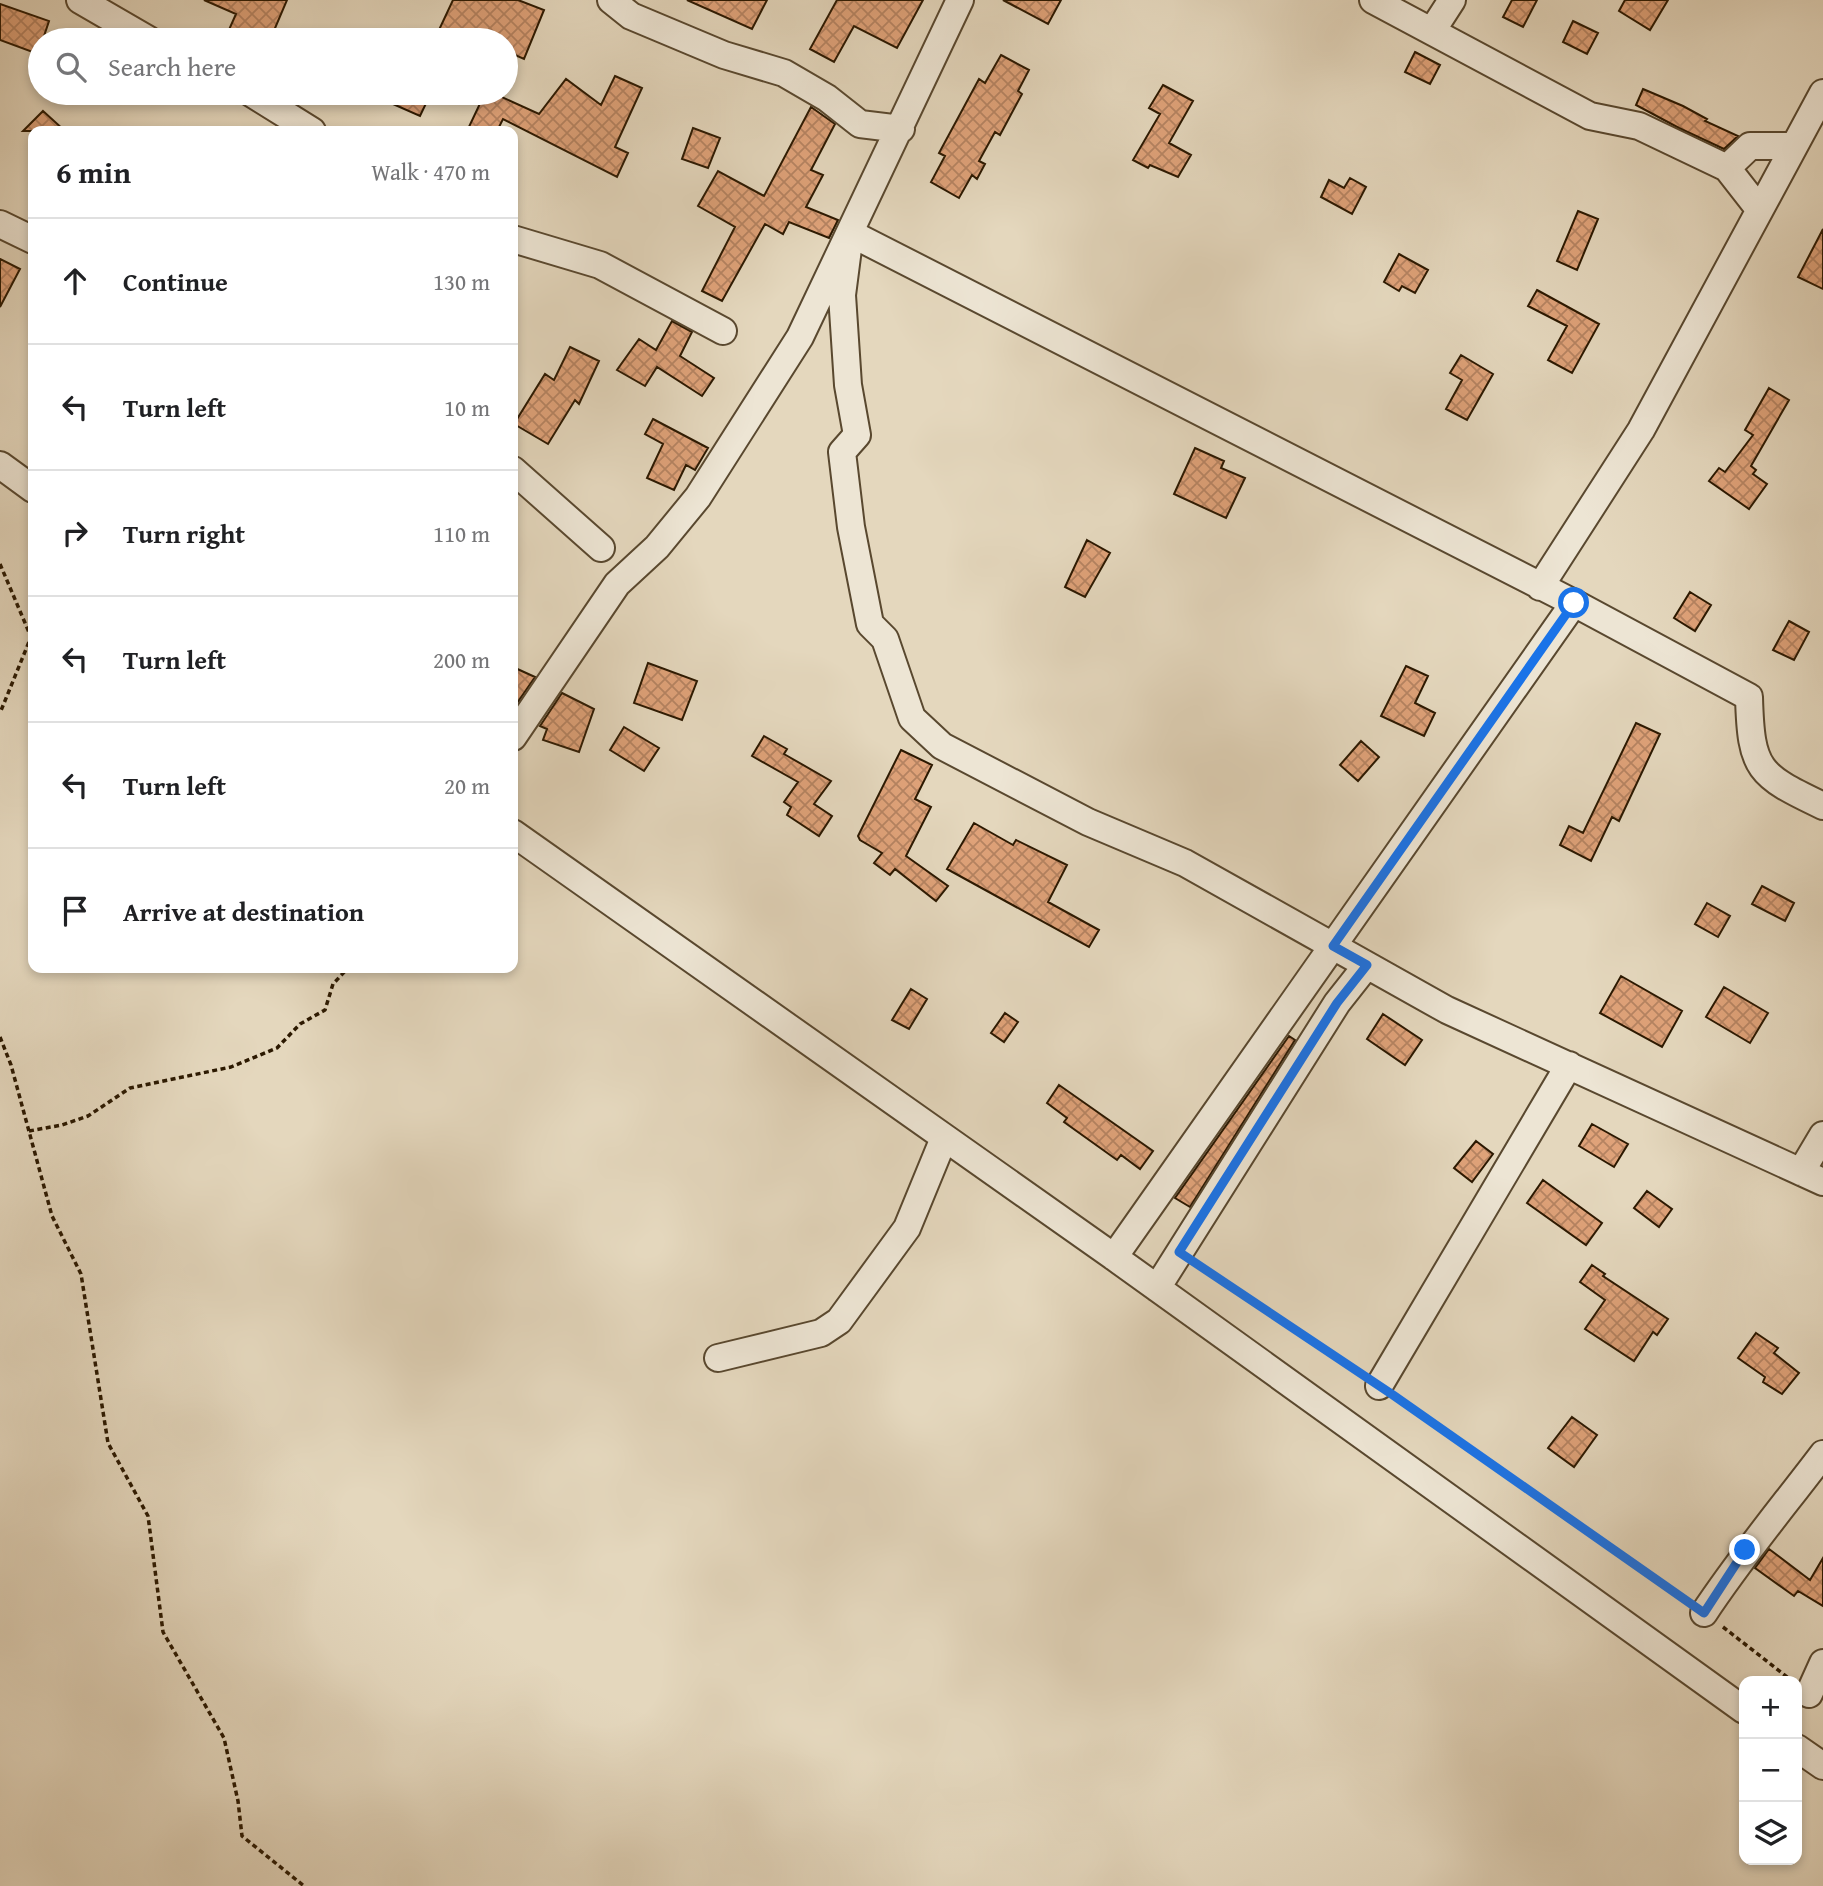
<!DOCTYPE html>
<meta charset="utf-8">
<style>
:root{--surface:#fff;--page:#f2f2f2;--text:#202124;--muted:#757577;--line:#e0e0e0}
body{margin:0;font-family:"Gentium Book Plus",serif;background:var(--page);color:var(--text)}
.controls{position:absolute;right:21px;bottom:21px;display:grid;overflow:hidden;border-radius:14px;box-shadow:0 4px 10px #0003}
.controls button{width:63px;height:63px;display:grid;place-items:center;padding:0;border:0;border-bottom:2px solid var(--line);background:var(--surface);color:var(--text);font:35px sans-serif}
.stop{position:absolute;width:21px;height:21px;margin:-16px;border:5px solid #1a73e8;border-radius:50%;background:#fff}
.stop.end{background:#1a73e8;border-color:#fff;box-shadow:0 2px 7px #0008}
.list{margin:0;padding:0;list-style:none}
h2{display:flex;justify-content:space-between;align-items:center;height:91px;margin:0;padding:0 28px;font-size:30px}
h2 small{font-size:23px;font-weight:400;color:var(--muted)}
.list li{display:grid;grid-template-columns:46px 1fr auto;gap:21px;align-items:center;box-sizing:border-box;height:126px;padding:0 28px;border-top:2px solid var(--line)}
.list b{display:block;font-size:26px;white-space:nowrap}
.list em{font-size:23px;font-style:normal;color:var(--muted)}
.icon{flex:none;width:38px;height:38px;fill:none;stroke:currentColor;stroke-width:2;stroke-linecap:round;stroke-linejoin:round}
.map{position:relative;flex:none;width:1823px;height:1886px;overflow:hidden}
.search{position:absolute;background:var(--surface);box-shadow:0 4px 10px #0003;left:28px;top:28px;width:490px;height:77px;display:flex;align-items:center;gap:18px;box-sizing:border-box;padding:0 24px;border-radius:38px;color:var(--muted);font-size:26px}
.panel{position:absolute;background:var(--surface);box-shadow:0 4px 10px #0003;left:28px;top:126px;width:490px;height:847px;border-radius:14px}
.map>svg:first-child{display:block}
.building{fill:url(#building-cross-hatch);stroke:#2b1800;stroke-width:2}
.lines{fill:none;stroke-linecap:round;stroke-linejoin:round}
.minor-casing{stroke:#59482f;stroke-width:30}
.path{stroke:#2b1800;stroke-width:3.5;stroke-dasharray:5 3.5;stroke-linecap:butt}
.minor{stroke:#ede5d4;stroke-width:26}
.route{stroke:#1a73e8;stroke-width:9}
</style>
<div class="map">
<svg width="1823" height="1886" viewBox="0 0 1823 1886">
<defs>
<pattern id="building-cross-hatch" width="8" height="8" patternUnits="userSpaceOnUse" patternTransform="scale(1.75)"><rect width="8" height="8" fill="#dfa279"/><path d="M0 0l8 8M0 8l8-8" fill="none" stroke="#b58361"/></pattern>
</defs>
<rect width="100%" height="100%" fill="#e4d7bd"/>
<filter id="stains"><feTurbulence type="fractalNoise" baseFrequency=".00286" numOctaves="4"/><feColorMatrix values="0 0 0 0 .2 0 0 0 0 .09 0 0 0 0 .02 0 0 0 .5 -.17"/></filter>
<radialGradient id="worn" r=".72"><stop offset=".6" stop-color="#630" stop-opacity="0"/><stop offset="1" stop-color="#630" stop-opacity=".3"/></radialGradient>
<path class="building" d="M204 0H287L270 40H248L228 32 236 14Z
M453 0H518L544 10 524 59 506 51V40H455L438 32Z
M687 0H767L752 29Z
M837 0H923L897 48 854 26 834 62 810 49Z
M1003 0H1061L1048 24Z
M1512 0H1537L1523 27 1503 17Z
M1625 0H1668L1650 30 1619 11Z
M0 4 49 21 38 54 0 40Z
M1573 21 1598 33 1587 54 1563 42Z
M1415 52 1440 65 1430 84 1405 72Z
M1001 55 1029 70 1018 91 1022 94 1000 135 995 132 979 161 985 164 977 179 972 175 959 198 931 182 945 156 939 153 979 79 985 83Z
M615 76 642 88 615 147 628 153 617 177 503 119 497 131H467L485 93H493L539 114 566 79 601 105Z
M1163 85 1193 101 1169 143 1191 155 1178 177 1150 165 1148 168 1133 160 1160 114 1149 108Z
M1643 89 1683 106 1707 119 1705 121 1738 136 1724 149 1679 128 1636 105Z
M368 93H431L420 116Z
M811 107 835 124 811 170 823 175 806 207 838 220 829 238 789 222 783 234 765 224 722 301 702 291 735 227 698 206 718 171 764 196Z
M43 111 65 131H23Z
M693 128 720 138 708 168 682 159Z
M1350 178 1366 187 1352 214 1321 197 1329 180 1344 188Z
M1578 211 1598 219 1577 270 1557 261Z
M1823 229V289L1798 277Z
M1399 254 1428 270 1415 293 1402 286 1399 291 1384 282Z
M0 259 20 269 0 307Z
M1537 290 1599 324 1572 373 1548 360 1567 326 1528 306Z
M672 321 692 332 680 356 714 378 702 396 657 367 645 386 617 370 639 339 656 350Z
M570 347 599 361 579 404 575 400 548 444 514 424 545 374 554 380Z
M1461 355 1493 374 1467 420 1446 409 1462 380 1450 373Z
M1769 388 1789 400 1751 466 1756 470 1753 474 1767 484 1749 509 1709 481 1719 468 1725 472 1753 435 1745 430Z
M653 419 708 448 695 470 686 465 674 490 647 478 663 444 645 434Z
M1195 448 1224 461 1221 468 1245 478 1226 518 1174 494Z
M1087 540 1110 553 1085 597 1065 587Z
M1690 592 1711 605 1695 631 1674 618Z
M1789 621 1809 632 1794 660 1773 650Z
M648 663 697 681 682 720 634 703Z
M1406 666 1428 676 1415 703 1435 713 1424 736 1381 716Z
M513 667 535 677 513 709Z
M562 693 594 709 579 752 543 740 547 729 540 726Z
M1636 723 1660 734 1619 821 1612 817 1591 861 1560 845 1569 826 1583 833Z
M624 727 659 748 644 771 610 750Z
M764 736 787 749 784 754 831 781 814 804 832 816 819 836 787 815 791 807 784 802 798 782 752 756Z
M1361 741 1379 757 1358 781 1340 765Z
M901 750 932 765 915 799 931 807 906 856 948 886 936 901 895 869 890 875 874 863 882 853 860 840 858 836Z
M974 823 1013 845 1016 840 1067 865 1048 902 1099 930 1089 947 947 869Z
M1762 886 1794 903 1785 921 1752 904Z
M1707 903 1730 916 1718 937 1695 924Z
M1621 976 1682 1011 1662 1047 1600 1013Z
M1724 987 1768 1013 1750 1043 1706 1017Z
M911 989 927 999 909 1029 892 1020Z
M1005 1013 1018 1022 1004 1042 991 1033Z
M1383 1014 1422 1040 1405 1065 1367 1039Z
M1289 1036 1295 1040 1190 1207 1175 1198Z
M1059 1085 1153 1151 1140 1169 1121 1155 1117 1160 1064 1122 1067 1118 1047 1103Z
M1592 1124 1628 1144 1614 1167 1579 1146Z
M1476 1141 1493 1154 1472 1182 1454 1168Z
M1543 1180 1602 1223 1586 1245 1527 1203Z
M1647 1191 1672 1209 1659 1227 1634 1208Z
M1592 1265 1605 1274 1603 1276 1668 1319 1657 1335 1653 1332 1634 1361 1585 1329 1605 1300 1580 1282Z
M1756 1333 1778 1348 1774 1353 1799 1373 1782 1394 1763 1382 1765 1377 1738 1358Z
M1572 1417 1597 1435 1574 1467 1548 1448Z
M1769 1549 1810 1580 1823 1558V1606L1798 1591 1794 1596 1755 1568Z"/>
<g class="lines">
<g class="minor-casing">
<path id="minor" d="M80 0 149 40
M611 0 631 16 724 55 784 73 827 98 860 124 901 129
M1373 0 1590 116 1639 126 1727 168 1759 209
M1432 31 1452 0
M251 93 312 131
M1727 168 1750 146H1793
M0 224 33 240
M513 239 600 265 723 331
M0 465 33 489
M513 470 601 548
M1540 587 1641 430 1823 93
M1574 603 1749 697C1751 770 1758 775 1823 806
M513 737 617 584 657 547 698 497 800 337 960 0
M513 833 1114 1257 1744 1710
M1801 1172 1823 1135
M1114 1257 1574 603 850 233 842 295 848 385 857 435 842 452 851 527 870 624 885 639 912 718 942 746 1088 822 1185 863 1447 1010 1823 1182
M1157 1288 1337 1003 1367 965
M718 1358 821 1333 839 1321 907 1228 944 1138
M1379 1386 1569 1065
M1704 1613C1741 1557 1782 1508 1823 1454
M1809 1694 1823 1663
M1797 1748 1823 1766"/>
</g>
<path class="path" d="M0 564 31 637 0 713
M0 1037 11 1065 52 1216 81 1274 108 1443 148 1516 163 1632 224 1738 238 1801 242 1836 304 1886
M29 1131 62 1125 88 1116 130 1088 231 1067 277 1048 300 1024 325 1010 333 984 348 968
M1199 1265 1361 1374
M1396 1398 1685 1600
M1723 1627 1791 1680"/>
<use href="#minor" class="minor"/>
</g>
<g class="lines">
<path class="route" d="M1574 603 1333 946 1367 965 1337 1003 1179 1252 1393 1395 1704 1613 1745 1550"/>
</g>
<rect width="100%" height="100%" filter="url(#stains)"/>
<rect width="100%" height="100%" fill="url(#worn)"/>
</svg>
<div class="controls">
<button>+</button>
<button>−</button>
<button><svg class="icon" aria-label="layers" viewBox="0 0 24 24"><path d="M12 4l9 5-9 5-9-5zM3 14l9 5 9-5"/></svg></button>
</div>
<div class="stop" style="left:1574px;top:603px"></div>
<div class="stop end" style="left:1745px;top:1550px"></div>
<div class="search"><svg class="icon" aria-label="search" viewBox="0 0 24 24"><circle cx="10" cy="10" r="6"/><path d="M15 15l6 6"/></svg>Search here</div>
<section class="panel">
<h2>6 min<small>Walk · 470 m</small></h2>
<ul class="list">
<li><svg class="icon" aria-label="ahead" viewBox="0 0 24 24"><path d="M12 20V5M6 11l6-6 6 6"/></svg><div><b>Continue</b></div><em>130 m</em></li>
<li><svg class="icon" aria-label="left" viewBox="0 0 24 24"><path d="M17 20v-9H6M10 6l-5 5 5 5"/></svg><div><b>Turn left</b></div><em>10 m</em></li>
<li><svg class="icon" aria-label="right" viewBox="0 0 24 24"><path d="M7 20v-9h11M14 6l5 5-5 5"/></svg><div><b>Turn right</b></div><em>110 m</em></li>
<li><svg class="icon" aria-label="left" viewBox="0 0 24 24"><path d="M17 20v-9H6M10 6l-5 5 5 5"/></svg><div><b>Turn left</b></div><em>200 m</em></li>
<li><svg class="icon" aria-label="left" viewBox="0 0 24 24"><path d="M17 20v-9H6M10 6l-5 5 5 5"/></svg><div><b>Turn left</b></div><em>20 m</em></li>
<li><svg class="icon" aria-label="arrive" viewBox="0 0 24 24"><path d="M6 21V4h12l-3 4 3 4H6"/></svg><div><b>Arrive at destination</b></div></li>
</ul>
</section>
</div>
